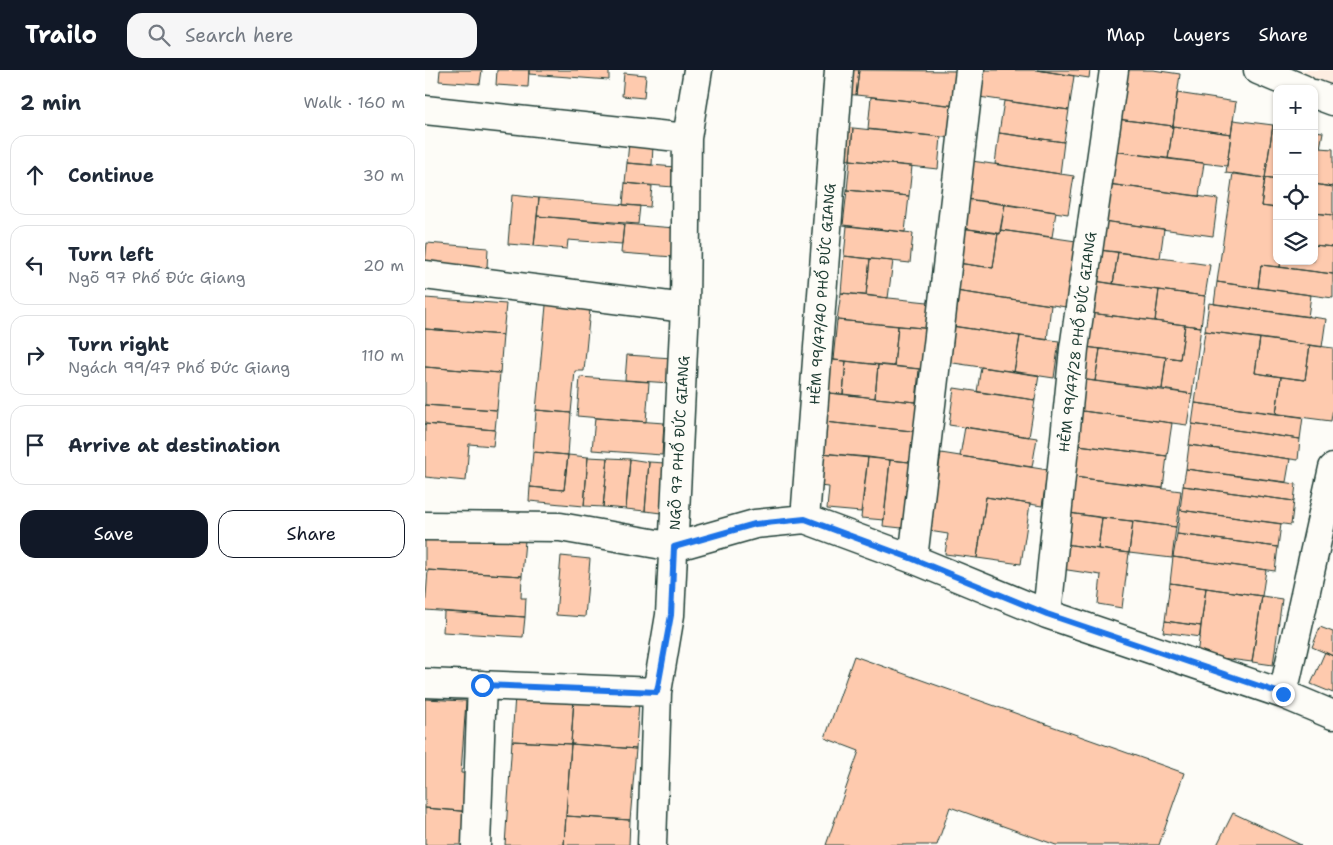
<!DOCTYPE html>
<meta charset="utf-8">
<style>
:root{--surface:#fff;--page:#f6f6f7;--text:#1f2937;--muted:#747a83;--line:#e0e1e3;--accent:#111827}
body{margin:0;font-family:"Shantell Sans",sans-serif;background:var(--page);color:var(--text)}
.controls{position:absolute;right:15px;top:15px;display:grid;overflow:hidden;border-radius:10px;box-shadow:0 1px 4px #0004}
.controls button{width:45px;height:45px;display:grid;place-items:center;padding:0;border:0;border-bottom:1px solid var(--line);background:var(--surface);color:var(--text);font:25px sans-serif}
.stop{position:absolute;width:15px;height:15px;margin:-11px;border:4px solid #1a73e8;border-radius:50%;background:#fff}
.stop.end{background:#1a73e8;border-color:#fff;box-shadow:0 1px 5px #0008}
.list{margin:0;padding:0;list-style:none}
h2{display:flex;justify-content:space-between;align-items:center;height:65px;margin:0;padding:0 20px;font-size:21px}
h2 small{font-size:16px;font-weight:400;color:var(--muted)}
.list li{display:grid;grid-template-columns:32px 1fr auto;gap:15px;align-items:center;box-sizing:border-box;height:80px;margin:0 10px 10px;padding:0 10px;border:1px solid var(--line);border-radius:15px}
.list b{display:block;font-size:19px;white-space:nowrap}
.list p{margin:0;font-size:16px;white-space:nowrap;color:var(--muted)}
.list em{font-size:16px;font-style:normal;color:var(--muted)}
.actions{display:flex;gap:10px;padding:15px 20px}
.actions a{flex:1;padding:11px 0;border:1px solid var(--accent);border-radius:15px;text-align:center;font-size:18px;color:var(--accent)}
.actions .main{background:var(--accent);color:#fff}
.icon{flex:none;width:28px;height:28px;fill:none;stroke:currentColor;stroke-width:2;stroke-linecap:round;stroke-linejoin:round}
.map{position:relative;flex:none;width:908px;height:775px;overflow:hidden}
header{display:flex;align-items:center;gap:30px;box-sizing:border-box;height:70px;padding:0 25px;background:var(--accent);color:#fff}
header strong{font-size:24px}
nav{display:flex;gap:28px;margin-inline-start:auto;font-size:18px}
.search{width:350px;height:45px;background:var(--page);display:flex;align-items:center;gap:12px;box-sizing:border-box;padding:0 18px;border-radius:15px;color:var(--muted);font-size:19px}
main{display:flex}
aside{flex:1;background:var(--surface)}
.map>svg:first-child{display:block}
.built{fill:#fdede1}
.building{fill:#fecaae;stroke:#1f3d34}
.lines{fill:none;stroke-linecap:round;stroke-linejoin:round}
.minor-casing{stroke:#1f3d34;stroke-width:31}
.minor{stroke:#fdfcf7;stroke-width:28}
.route{stroke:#1a73e8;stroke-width:6}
.labels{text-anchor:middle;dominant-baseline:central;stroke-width:4;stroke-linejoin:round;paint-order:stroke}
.street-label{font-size:14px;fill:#1f3d34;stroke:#fdfcf7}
</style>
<header>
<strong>Trailo</strong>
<div class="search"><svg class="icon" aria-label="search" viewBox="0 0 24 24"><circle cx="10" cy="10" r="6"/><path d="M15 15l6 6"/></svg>Search here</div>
<nav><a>Map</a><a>Layers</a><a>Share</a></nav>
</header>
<main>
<aside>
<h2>2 min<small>Walk · 160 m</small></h2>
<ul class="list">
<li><svg class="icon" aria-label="ahead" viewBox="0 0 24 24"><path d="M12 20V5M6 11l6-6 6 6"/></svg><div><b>Continue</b></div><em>30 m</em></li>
<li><svg class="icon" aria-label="left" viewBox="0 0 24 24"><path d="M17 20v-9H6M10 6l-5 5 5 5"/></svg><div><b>Turn left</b><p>Ngõ 97 Phố Đức Giang</p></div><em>20 m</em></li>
<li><svg class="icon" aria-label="right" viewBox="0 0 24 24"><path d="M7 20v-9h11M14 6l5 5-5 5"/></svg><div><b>Turn right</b><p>Ngách 99/47 Phố Đức Giang</p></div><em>110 m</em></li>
<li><svg class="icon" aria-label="arrive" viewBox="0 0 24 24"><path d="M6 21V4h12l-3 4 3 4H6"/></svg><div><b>Arrive at destination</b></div></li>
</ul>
<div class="actions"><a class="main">Save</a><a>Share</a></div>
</aside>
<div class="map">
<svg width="908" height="775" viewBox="0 0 908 775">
<rect width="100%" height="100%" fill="#fdfcf7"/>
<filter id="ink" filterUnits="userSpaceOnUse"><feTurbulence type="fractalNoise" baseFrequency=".02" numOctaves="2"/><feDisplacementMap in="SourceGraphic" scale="10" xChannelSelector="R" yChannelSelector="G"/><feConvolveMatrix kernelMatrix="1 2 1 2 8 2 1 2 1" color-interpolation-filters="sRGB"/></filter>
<g filter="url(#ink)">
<path class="built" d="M847 0H908V26Z"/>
<path class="building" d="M15 0H57L55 14 14 11Z
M72 0H104L103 17 71 15Z
M104 0H184V10L104 4Z
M416 0H434L431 25 414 24Z
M434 0 535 1 532 36 431 25Z
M551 0H612L649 6 644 40 547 26Z
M612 0H665L664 8Z
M693 0H728L755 4 748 56 692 49Z
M199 3 221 5 219 28 197 26Z
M752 23 811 32 806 64 748 56Z
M446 27 532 36 528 68 443 59Z
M579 31 644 40 639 72 574 63Z
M692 49 748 56 743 89 688 81Z
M808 50 848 55 840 108 801 103Z
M848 55 852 56V110L840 108Z
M415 56 428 58 425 90 411 88Z
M748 56 806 64 802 96 743 89Z
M428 58 516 67 513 99 425 90Z
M889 61 898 62 895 78 908 79V117L889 114Z
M574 63 639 72 635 104 570 94Z
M204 73 228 75 227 95 202 93Z
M688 81 779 93 774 126 683 114Z
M425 90 487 96 484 126 422 120Z
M540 90 649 106 643 144 534 128Z
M202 93 250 97 248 117 200 113Z
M808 103 840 108 836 136 852 138V191H856L855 197 836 195 833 218 792 212Z
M840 108 852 110V138L836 136Z
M200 113 227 116 225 137 198 135Z
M683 114 793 129 788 166 678 151Z
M889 114 908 117V145L889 143Z
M422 120 484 126 480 162 418 155Z
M87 125 114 128 109 176 83 174Z
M114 128 215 136 213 154 112 146Z
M534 128 580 134 575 164 530 157Z
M580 134 631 142 627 167 575 160Z
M889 143 908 145V177L889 175Z
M112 146 199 154 197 174 143 170 142 179 109 176Z
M678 151 739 159 735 188 674 180Z
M199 154 250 158 248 187 196 183Z
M422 156 488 163 485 193 419 186Z
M530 157 573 163 568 198 525 192Z
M575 160 651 171 641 237 524 220 525 192 568 198 573 163 575 164Z
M2 173 63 178 62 198 0 193Z
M889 175 908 177V204L855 197 856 191H889Z
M674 180 693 182 688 214 670 211Z
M693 182 785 195 780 226 688 214Z
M419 186 445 189 441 225 416 223Z
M445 189 468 191 463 228 441 225Z
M836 195 908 204V228L833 218Z
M670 211 734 220 730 251 665 243Z
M792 212 886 225 883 247 789 234Z
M524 220 626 235 622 270 519 255Z
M734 220 780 226 776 257 730 251Z
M416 223 512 233 509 259 412 250Z
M122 225 166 229 159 301H150L146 343 111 340Z
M0 228 81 234 78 265 0 259Z
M784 233 901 249 897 277 780 261Z
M665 243 760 255 755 289 661 277Z
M412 250 473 256 469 296 408 290Z
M521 255 595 266 589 302 515 291Z
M760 255 776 257 767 324 737 319 741 287 755 289Z
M473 256 509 259 504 300 469 296Z
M0 259 78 265 75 303 0 297Z
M780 261 835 268 830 303 856 307 851 344 770 333Z
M595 266 634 271 629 308 589 302Z
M835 268 885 275 880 310 830 303Z
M885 275 908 278V338L906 351 851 344 856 307 880 310Z
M654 276 675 279 670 311 649 308Z
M675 279 741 287 737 319 670 311Z
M202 285 247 288 245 313 200 310Z
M397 289 421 291 418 324 393 322Z
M421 291 453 295 450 328 418 324Z
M453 295 494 299 491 332 450 328Z
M0 297 75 303 72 340 0 335Z
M556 297 614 305 610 330 552 322Z
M155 307 224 312 221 352 152 346Z
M654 309 767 324 762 355 650 340Z
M529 318 610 330 604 367 524 355Z
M403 323 500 333 497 362 399 352Z
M770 333 878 347 875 369 767 354Z
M0 335 72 340 70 360 0 354Z
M111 340 146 343 143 385 108 382Z
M650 340 747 353 742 386 645 374Z
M170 348 239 353 237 385 167 380Z
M399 352 497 362 494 393 396 383Z
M0 354 70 360 68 376 44 374 41 411 0 407Z
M767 354 875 369 873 390 764 375Z
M540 357 612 368 607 397 535 386Z
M645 374 742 386 738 418 649 407Z
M764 375 865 389 861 412 761 399Z
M108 382 143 385 139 420 105 417Z
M396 383 443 387 436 442 402 439 404 417 393 416Z
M516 383 623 400 617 436 561 427 552 488 520 484 523 464 504 461Z
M143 385 163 387 159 436 104 431 105 417 139 420Z
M163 387 183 388 178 437 159 436Z
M443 387 465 390 459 450 436 448Z
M183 388 205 389 201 439 178 437Z
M205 389 224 392 220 441 201 439Z
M465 390 494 393 486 459 458 456Z
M224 392 240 393 236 443 220 441Z
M761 399 871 414 869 431 758 416Z
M649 407 756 421 751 457 644 443Z
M758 416 869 431 866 455 755 440Z
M561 427 605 434 596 494 552 488Z
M755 440 856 454 853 477 752 464Z
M644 443 677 448 673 479 640 474Z
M677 448 708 451 704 483 673 479Z
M708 451 751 457 747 488 704 483Z
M0 463 100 470 97 506 0 500Z
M752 464 853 477 850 501 748 487Z
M640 474 704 483 697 538 673 534 676 505 636 499Z
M136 486 165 489 160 547 131 545Z
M748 487 841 500 837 526 745 513Z
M3 500 97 506 96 528H101L100 547 0 540Z
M745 513 781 518 776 556 740 551Z
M781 518 837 526 827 592 772 585Z
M837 526 857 529 848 595 827 592Z
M19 542 100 547 98 567 18 562Z
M740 551 776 556 775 567 738 562Z
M895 557 908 562V586L887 577Z
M900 582 908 586V623L886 614Z
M429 586 759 703 734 775H631L525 737 512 775H401L434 681 400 668Z
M90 625 149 628 146 674 87 671Z
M149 628 214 632 211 679 146 674Z
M0 629 41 631 36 703 50 704 47 742 0 738Z
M87 671 146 674 139 775H80Z
M146 674 211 679 205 750 141 746Z
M0 738 47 742 45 775H0Z
M808 743 876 775H792Z
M141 746 205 750 204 775H139Z"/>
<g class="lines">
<g class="minor-casing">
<path id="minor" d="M833 0 878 19
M889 24 908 31
M0 40 262 68
M0 205 260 238
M380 449 414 0
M0 456 135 457 249 477 330 454 380 449 488 489 622 544 858 624 908 645
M488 489 545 0
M622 544 649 279 689 0
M0 613 232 622
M858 624 908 398
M51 775 57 615
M227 775 232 622 245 545 260 238 262 68 273 0"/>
</g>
<use href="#minor" class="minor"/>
</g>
</g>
<g class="lines" filter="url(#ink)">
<path class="route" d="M57 615 232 622 246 545 249 477 330 454 380 449 488 489 622 544 858 624"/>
</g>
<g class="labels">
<g class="street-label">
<text transform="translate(397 224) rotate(-86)">HẺM 99/47/40 PHỐ ĐỨC GIANG</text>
<text transform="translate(652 272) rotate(-83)">HẺM 99/47/28 PHỐ ĐỨC GIANG</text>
<text transform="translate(254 373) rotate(-87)">NGÕ 97 PHỐ ĐỨC GIANG</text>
</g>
</g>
</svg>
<div class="controls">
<button>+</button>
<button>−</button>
<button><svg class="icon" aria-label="locate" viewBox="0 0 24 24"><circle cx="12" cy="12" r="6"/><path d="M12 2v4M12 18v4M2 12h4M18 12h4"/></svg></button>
<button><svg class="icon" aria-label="layers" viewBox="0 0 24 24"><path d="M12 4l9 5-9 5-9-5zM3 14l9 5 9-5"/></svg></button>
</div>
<div class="stop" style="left:57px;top:615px"></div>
<div class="stop end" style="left:858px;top:624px"></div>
</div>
</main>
